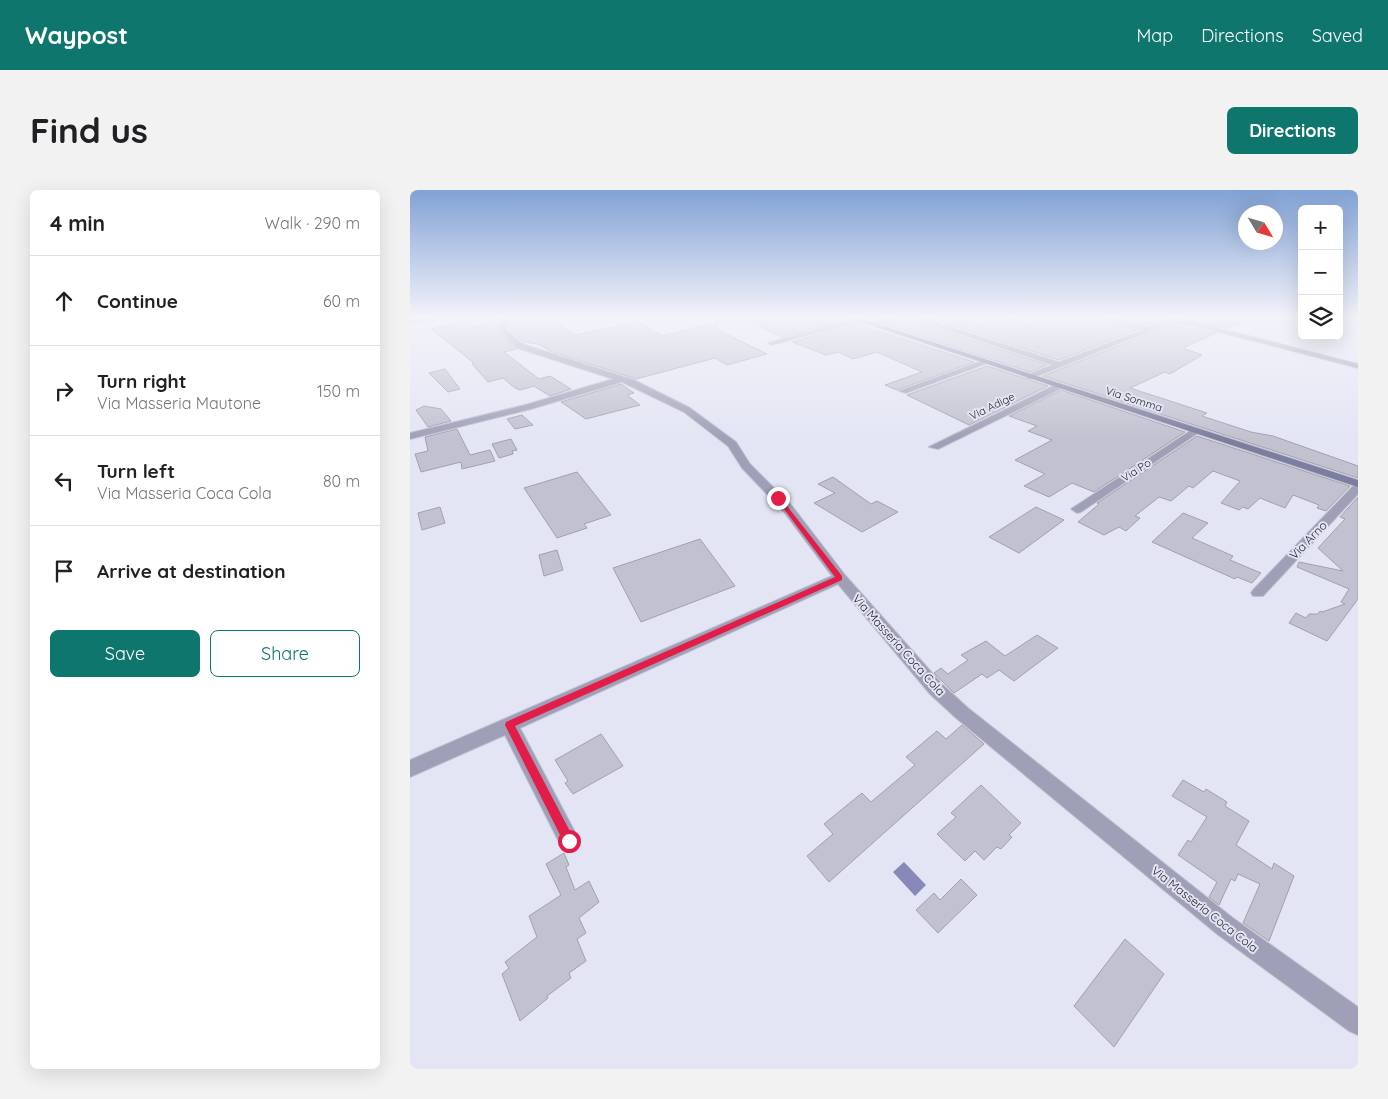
<!DOCTYPE html>
<meta charset="utf-8">
<style>
:root{--surface:#fff;--page:#f2f2f2;--text:#202124;--muted:#757577;--line:#e0e0e0;--accent:#0f766e}
body{margin:0;font-family:Quicksand,sans-serif;background:var(--page);color:var(--text)}
.controls{position:absolute;right:15px;top:15px;display:grid;overflow:hidden;border-radius:8px;box-shadow:0 5px 20px #0002}
.controls button{width:45px;height:45px;display:grid;place-items:center;padding:0;border:0;border-bottom:1px solid var(--line);background:var(--surface);color:var(--text);font:25px sans-serif}
.compass{position:absolute;left:828px;top:15px;width:45px;height:45px;border-radius:50%;background:var(--surface);box-shadow:0 5px 20px #0002;rotate:128deg}
.stop{position:absolute;width:15px;height:15px;margin:-11px;border:4px solid #e11d48;border-radius:50%;background:#fff}
.stop.end{background:#e11d48;border-color:#fff;box-shadow:0 1px 5px #0008}
.list{margin:0;padding:0;list-style:none}
h2{display:flex;justify-content:space-between;align-items:center;height:65px;margin:0;padding:0 20px;font-size:21px}
h2 small{font-size:16px;font-weight:400;color:var(--muted)}
.list li{display:grid;grid-template-columns:32px 1fr auto;gap:15px;align-items:center;box-sizing:border-box;height:90px;padding:0 20px;border-top:1px solid var(--line)}
.list b{display:block;font-size:19px;white-space:nowrap}
.list p{margin:0;font-size:16px;white-space:nowrap;color:var(--muted)}
.list em{font-size:16px;font-style:normal;color:var(--muted)}
.actions{display:flex;gap:10px;padding:15px 20px}
.actions a{flex:1;padding:11px 0;border:1px solid var(--accent);border-radius:8px;text-align:center;font-size:18px;color:var(--accent)}
.actions .main{background:var(--accent);color:#fff}
.icon{flex:none;width:28px;height:28px;fill:none;stroke:currentColor;stroke-width:2;stroke-linecap:round;stroke-linejoin:round}
.map{position:relative;flex:none;width:948px;height:879px;overflow:hidden;border-radius:8px}
header{display:flex;align-items:center;gap:30px;box-sizing:border-box;height:70px;padding:0 25px;background:var(--accent);color:#fff}
header strong{font-size:24px}
nav{display:flex;gap:28px;margin-inline-start:auto;font-size:18px}
.intro{display:flex;align-items:center;justify-content:space-between;box-sizing:border-box;height:120px;padding:0 30px}
h1{margin:0;font-size:35px}
.button{padding:12px 22px;border-radius:8px;background:var(--accent);color:#fff;font-size:18px;font-weight:700}
main{display:flex;gap:30px;padding:0 30px}
aside{flex:1;background:var(--surface);border-radius:8px;box-shadow:0 5px 20px #0002}
.map>svg:first-child{display:block}
.water{fill:#8888b9}
.building{fill:#c1c1d0;stroke:#a0a0af}
.lines{fill:none;stroke-linecap:round;stroke-linejoin:round}
.street-casing{stroke:#c1c2cf;stroke-width:2}
.secondary-casing{stroke:#c1c2cf;stroke-width:2}
.street{fill:#9fa0b7;fill-rule:evenodd}
.secondary{fill:#7d7e9f;fill-rule:evenodd}
.route{fill:#e11d48}
.labels{text-anchor:middle;dominant-baseline:central;stroke-width:4;stroke-linejoin:round;paint-order:stroke}
.far-street-label{font-size:11px;fill:#222228;stroke:#e4e5f4}
.street-label{font-size:12px;fill:#222228;stroke:#e4e5f4}
</style>
<header>
<strong>Waypost</strong>
<nav><a>Map</a><a>Directions</a><a>Saved</a></nav>
</header>
<div class="intro"><h1>Find us</h1><a class="button">Directions</a></div>
<main>
<aside>
<h2>4 min<small>Walk · 290 m</small></h2>
<ul class="list">
<li><svg class="icon" aria-label="ahead" viewBox="0 0 24 24"><path d="M12 20V5M6 11l6-6 6 6"/></svg><div><b>Continue</b></div><em>60 m</em></li>
<li><svg class="icon" aria-label="right" viewBox="0 0 24 24"><path d="M7 20v-9h11M14 6l5 5-5 5"/></svg><div><b>Turn right</b><p>Via Masseria Mautone</p></div><em>150 m</em></li>
<li><svg class="icon" aria-label="left" viewBox="0 0 24 24"><path d="M17 20v-9H6M10 6l-5 5 5 5"/></svg><div><b>Turn left</b><p>Via Masseria Coca Cola</p></div><em>80 m</em></li>
<li><svg class="icon" aria-label="arrive" viewBox="0 0 24 24"><path d="M6 21V4h12l-3 4 3 4H6"/></svg><div><b>Arrive at destination</b></div></li>
</ul>
<div class="actions"><a class="main">Save</a><a>Share</a></div>
</aside>
<div class="map">
<svg width="948" height="879" viewBox="0 0 948 879">
<rect width="100%" height="100%" fill="#e4e5f4"/>
<path class="water" d="M494 672 516 695 505 706 483 682Z"/>
<path class="building" d="M98 126H138L165 145 228 132 252 146 309 132 306 139 357 164 317 175 305 168 226 189 140 161 128 154 114 152 99 139 97 130 102 129Z
M324 126H344L347 131 359 126H426L437 129 372 147Z
M497 126H511L517 135 637 175 620 182 473 134Z
M521 126H540L571 135 578 132 582 133 603 129 619 135 637 130 647 132V126H682L726 140 649 170 523 129Z
M701 126H763L738 135Z
M770 126H802L803 130 819 126 836 131 818 138 772 129Z
M57 131 66 137 87 132 89 142 106 159 94 162 129 189 140 186 161 199 140 206 124 196 110 200 105 198 93 188 78 192 62 174 64 173 21 139Z
M449 133 459 138 564 172 487 200 475 195 512 182 467 162 443 169 428 162 416 165 382 152Z
M760 135 806 143 773 158 792 165 760 184 755 182 720 198 797 223 792 226 841 242 863 246 948 276V288L633 186Z
M577 176 638 196 559 235 497 205Z
M35 179 50 199 38 202 19 183Z
M211 194 224 203 217 205 230 215 176 229 151 212Z
M651 200 775 242 684 302 662 293 639 307 614 296 635 284 605 270 642 250 618 241 627 236 599 226Z
M14 216 31 219 41 231 18 237 6 220Z
M112 225 123 235 105 239 97 229Z
M47 239 60 265 80 260 85 271 52 279 51 272 11 282 5 264 18 261 15 247Z
M787 246 940 296 916 321 907 318 909 315 883 305 875 318 850 308 838 319 833 317 829 320 811 313 830 291 803 281 783 298 779 296 761 311 749 307 725 326 730 328 716 341 709 337 694 345 668 332 689 314 687 313Z
M101 249 107 260 102 261 103 264 89 268 82 254Z
M167 282 201 325 174 334 177 338 147 348 114 298Z
M423 287 461 314 467 311 488 322 452 342 404 313 425 303 408 294Z
M948 307V409L917 451 879 433 886 423 896 428 899 424H908L910 421 912 422 935 414 931 412 939 399 887 377 889 372 933 381 908 358 935 329 930 327Z
M30 317 35 333 12 340 8 323Z
M626 317 654 330 609 363 579 347Z
M773 323 798 333 782 348 823 366 820 370 851 383 842 393 827 387 825 389 742 352Z
M290 349 325 396 231 432 203 378Z
M147 360 153 380 134 386 129 365Z
M627 445 648 458 604 491 589 480 577 488 572 484 544 503 524 483 531 478 538 484 558 470 551 465 576 451 595 466Z
M552 535 574 554 419 692 397 666 423 644 414 634 452 603 461 612 505 575 496 567 527 541 536 549Z
M191 544 213 576 163 604 155 593 158 591 145 570Z
M773 590 794 602 796 599 817 612 815 616 839 631 826 655 862 679 864 673 884 686 859 751 833 733 850 694 828 684 825 691 821 689 809 715 799 707 807 692 768 665 778 650 781 652 797 627 762 606Z
M571 595 611 633 599 645 602 647 591 659 587 657 574 670 565 661 555 671 527 644 546 627 541 623Z
M154 663 159 675 156 677 165 700 179 691 189 712 169 728 176 743 167 749 176 771 159 783 161 788 137 806 138 808 110 831 92 784 99 778 95 772 127 747 119 726 151 705 136 674Z
M551 689 567 705 528 743 506 720 524 703 530 710Z
M715 749 754 784 704 857 664 816Z"/>
<g class="lines">
<g class="street-casing">
<path id="street" d="M24 126H37L0 134V130Z
M88 126H94L97 140 113 154 224 190 280 218 326 252 340 274 382 316 435 385 532 494 558 518 823 728 948 817V845L939 841 807 744 546 528 520 504 428 394 110 538 166 644 169 651 166 658 159 661 152 658 95 545 0 587V570L422 386 374 322 332 278 318 256 274 222 212 192 121 219 0 249V243L115 215 203 189 107 158 90 141Z
M346 126H357L348 129Z
M485 126H495L460 136 457 134Z
M513 126H519L522 131 649 172 732 140 684 126H694L738 137 767 126 770 128 768 130 785 132 948 174V178L785 136 760 133 620 189H617V185L642 175 518 133Z
M448 128 450 131 362 155 358 153Z
M574 170 581 172 496 203 489 201Z
M649 193 652 194V198L528 259 519 257Z
M783 239 791 241 671 322 667 323 661 319Z
M948 294V304L853 406H843L841 403 843 400 944 295Z"/>
</g>
<g class="secondary-casing">
<path id="secondary" d="M433 126H442L948 290V297Z"/>
</g>
<use href="#street" class="street"/>
<use href="#secondary" class="secondary"/>
</g>
<linearGradient id="sky" x2="0" y2="1"><stop stop-color="#81a2d5"/><stop offset="0.51" stop-color="#f3f3fa"/><stop offset="1" stop-color="#f3f3fa" stop-opacity="0"/></linearGradient>
<rect width="948" height="249" fill="url(#sky)"/>
<path class="route" d="M365 307H370L432 386V390L105 536 165 651 159 656 155 655 95 535 96 532 425 387Z"/>
<g class="labels">
<g class="far-street-label">
<text transform="translate(724 209) rotate(18)">Via Somma</text>
<text transform="translate(582 216) rotate(-26)">Via Adige</text>
<text transform="translate(726 280) rotate(-33)">Via Po</text>
</g>
<g class="street-label">
<text transform="translate(898 350) rotate(-46)">Via Arno</text>
<text transform="translate(489 455) rotate(48)">Via Masseria Coca Cola</text>
<text transform="translate(795 719) rotate(38)">Via Masseria Coca Cola</text>
</g>
</g>
</svg>
<div class="controls">
<button>+</button>
<button>−</button>
<button><svg class="icon" aria-label="layers" viewBox="0 0 24 24"><path d="M12 4l9 5-9 5-9-5zM3 14l9 5 9-5"/></svg></button>
</div>
<svg class="compass" viewBox="-18 -18 36 36"><path d="M0-13l5 13h-10z" fill="#e53935"/><path d="M0 13l5-13h-10z" fill="#757577"/></svg>
<div class="stop" style="left:159px;top:651px"></div>
<div class="stop end" style="left:368px;top:308px"></div>
</div>
</main>
